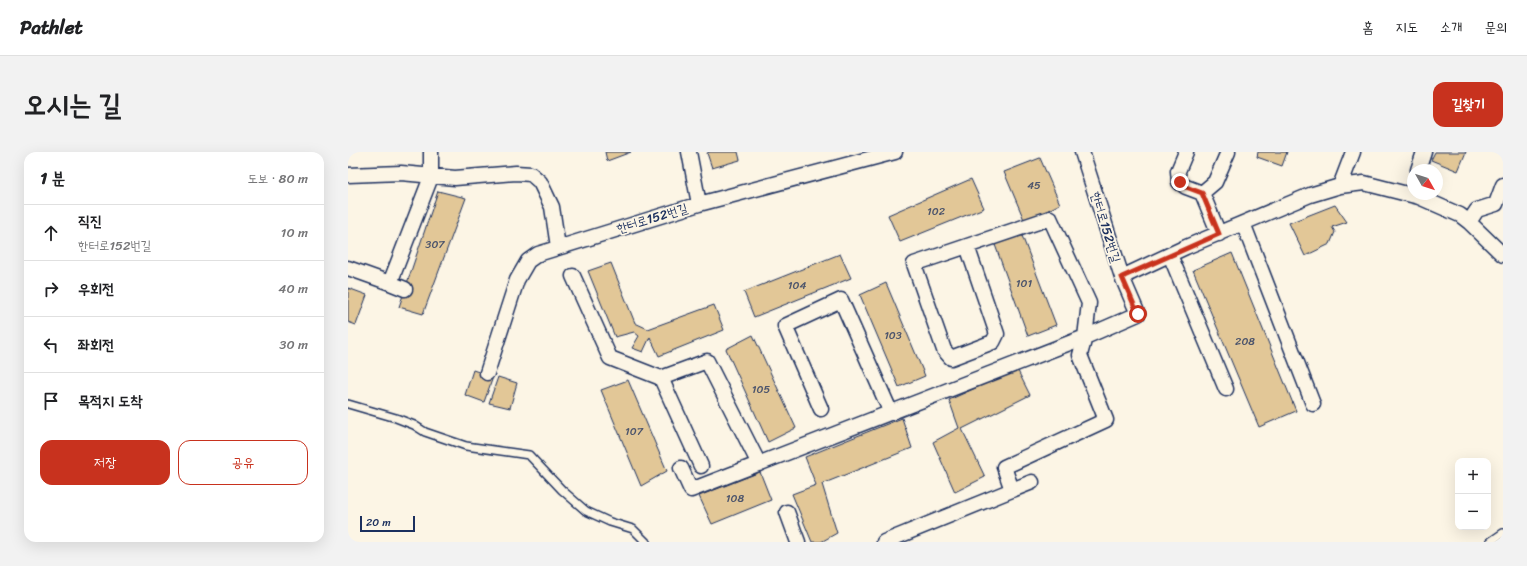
<!DOCTYPE html>
<html lang="ko">
<meta charset="utf-8">
<style>
:root{--surface:#fff;--page:#f2f2f2;--text:#202124;--muted:#757577;--line:#e0e0e0;--accent:#c8321e}
body{margin:0;font-family:Sriracha,"Poor Story",sans-serif;background:var(--page);color:var(--text)}
.controls{position:absolute;right:12px;bottom:12px;display:grid;overflow:hidden;border-radius:8px;box-shadow:0 4px 16px #0002}
.controls button{width:36px;height:36px;display:grid;place-items:center;padding:0;border:0;border-bottom:1px solid var(--line);background:var(--surface);color:var(--text);font:20px sans-serif}
.compass{position:absolute;left:1059px;top:12px;width:36px;height:36px;border-radius:50%;background:var(--surface);box-shadow:0 4px 16px #0002;rotate:129deg}
.scale{position:absolute;left:12px;bottom:10px;width:55px;box-sizing:border-box;padding-left:4px;border:2px solid #1b2f5e;border-top:0;font-size:11px;line-height:14px;white-space:nowrap;color:#1b2f5e;-webkit-text-stroke:3px #fcf5e5;paint-order:stroke}
.stop{position:absolute;width:12px;height:12px;margin:-9px;border:3px solid #c8321e;border-radius:50%;background:#fff}
.stop.end{background:#c8321e;border-color:#fff;box-shadow:0 1px 4px #0008}
.list{margin:0;padding:0;list-style:none}
h2{display:flex;justify-content:space-between;align-items:center;height:52px;margin:0;padding:0 16px;font-size:17px}
h2 small{font-size:13px;font-weight:400;color:var(--muted)}
.list li{display:grid;grid-template-columns:26px 1fr auto;gap:12px;align-items:center;box-sizing:border-box;height:56px;padding:0 16px;border-top:1px solid var(--line)}
.list b{display:block;font-size:15px;white-space:nowrap}
.list p{margin:0;font-size:13px;white-space:nowrap;color:var(--muted)}
.list em{font-size:13px;font-style:normal;color:var(--muted)}
.actions{display:flex;gap:8px;padding:12px 16px}
.actions a{flex:1;padding:9px 0;border:1px solid var(--accent);border-radius:12px;text-align:center;font-size:14px;color:var(--accent)}
.actions .main{background:var(--accent);color:#fff}
.icon{flex:none;width:22px;height:22px;fill:none;stroke:currentColor;stroke-width:2;stroke-linecap:round;stroke-linejoin:round}
.map{position:relative;flex:none;width:1155px;height:390px;overflow:hidden;border-radius:12px}
header{display:flex;align-items:center;gap:24px;box-sizing:border-box;height:56px;padding:0 20px;background:var(--surface);border-bottom:1px solid var(--line)}
header strong{font-size:19px}
nav{display:flex;gap:22px;margin-inline-start:auto;font-size:14px}
.intro{display:flex;align-items:center;justify-content:space-between;box-sizing:border-box;height:96px;padding:0 24px}
h1{margin:0;font-size:28px}
.button{padding:10px 18px;border-radius:12px;background:var(--accent);color:#fff;font-size:14px;font-weight:700}
main{display:flex;gap:24px;padding:0 24px}
aside{flex:1;background:var(--surface);border-radius:12px;box-shadow:0 4px 16px #0002}
.map>svg:first-child{display:block}
.building{fill:#e2c797;stroke:#1b2f5e}
.lines{fill:none;stroke-linecap:round;stroke-linejoin:round}
.lane-casing{stroke:#1b2f5e;stroke-width:10}
.street-casing{stroke:#1b2f5e;stroke-width:17}
.lane{stroke:#fcf5e5;stroke-width:7}
.street{stroke:#fcf5e5;stroke-width:14}
.route{stroke:#c8321e;stroke-width:5}
.labels{text-anchor:middle;dominant-baseline:central;stroke-width:3.5;stroke-linejoin:round;paint-order:stroke}
.number-label{font-size:11px;fill:#4d556c}
.street-label{font-size:13px;fill:#1b2f5e;stroke:#fcf5e5}
</style>
<header>
<strong>Pathlet</strong>
<nav><a>홈</a><a>지도</a><a>소개</a><a>문의</a></nav>
</header>
<div class="intro"><h1>오시는 길</h1><a class="button">길찾기</a></div>
<main>
<aside>
<h2>1 분<small>도보 · 80 m</small></h2>
<ul class="list">
<li><svg class="icon" aria-label="ahead" viewBox="0 0 24 24"><path d="M12 20V5M6 11l6-6 6 6"/></svg><div><b>직진</b><p>한터로152번길</p></div><em>10 m</em></li>
<li><svg class="icon" aria-label="right" viewBox="0 0 24 24"><path d="M7 20v-9h11M14 6l5 5-5 5"/></svg><div><b>우회전</b></div><em>40 m</em></li>
<li><svg class="icon" aria-label="left" viewBox="0 0 24 24"><path d="M17 20v-9H6M10 6l-5 5 5 5"/></svg><div><b>좌회전</b></div><em>30 m</em></li>
<li><svg class="icon" aria-label="arrive" viewBox="0 0 24 24"><path d="M6 21V4h12l-3 4 3 4H6"/></svg><div><b>목적지 도착</b></div></li>
</ul>
<div class="actions"><a class="main">저장</a><a>공유</a></div>
</aside>
<div class="map">
<svg width="1155" height="390" viewBox="0 0 1155 390">
<rect width="100%" height="100%" fill="#fcf5e5"/>
<filter id="ink" filterUnits="userSpaceOnUse"><feTurbulence type="fractalNoise" baseFrequency=".025" numOctaves="2"/><feDisplacementMap in="SourceGraphic" scale="8" xChannelSelector="R" yChannelSelector="G"/><feConvolveMatrix kernelMatrix="1 2 1 2 8 2 1 2 1" color-interpolation-filters="sRGB"/></filter>
<g filter="url(#ink)">
<path class="building" d="M257 0H283L259 9Z
M362 0H390L392 8 364 16 359 1Z
M910 0H939L934 14 909 5Z
M1087 0H1118L1110 19 1083 8Z
M692 6 712 52 677 70 656 20Z
M623 27 636 56 552 90 540 63Z
M90 39 118 46 75 162 51 155Z
M987 53 999 70 984 75 987 80 982 92 957 104 941 71Z
M673 81 708 173 680 184 646 90Z
M884 101 948 259 911 275 845 118Z
M492 102 503 126 406 165 396 140Z
M263 111 287 171 300 177 366 153 376 178 311 204 302 185 295 200 284 196 291 184 286 180 267 185 240 119Z
M538 131 577 224 551 235 512 143Z
M0 136 19 143 8 173 0 170Z
M405 183 448 276 420 290 378 197Z
M669 217 682 243 614 277 637 325 607 340 585 290 611 276 601 248Z
M125 218 145 225 136 250 117 243Z
M150 225 169 231 162 256 141 251Z
M280 228 319 319 293 334 253 238Z
M554 266 564 296 474 332 489 381 473 390H464L444 342 468 333 457 305Z
M412 320 423 348 364 372 351 344Z"/>
<g class="lines">
<g class="lane-casing">
<path id="lane" d="M0 252 48 266 66 273 77 280 118 294 181 303 214 338 238 359 262 370 285 377 298 390
M1142 390 1155 381"/>
</g>
<g class="street-casing">
<path id="street" d="M341 0 351 52
M838 0 830 19 831 30 838 35 854 41 871 82
M1070 18 1076 0
M0 23 53 21 107 26 168 21 183 22 192 30 204 55 210 95
M992 34 1005 0
M854 41 867 30 880 0
M1121 70 1129 58 1148 52 1155 33
M895 71 965 252
M619 94 649 182 645 190 603 206 596 198 566 112 702 66 741 151 737 185 732 203 758 268 656 315 664 338 684 330
M822 103 878 237
M0 116 42 131 83 25V0
M225 124 262 206 313 226
M774 125 838 95 962 43 992 34 1016 31 1071 45 1112 63 1121 70 1155 103
M42 131 57 137
M139 221 169 128 180 109 190 102 351 52 547 0
M473 257 437 174 493 148 543 261
M353 314 313 226 359 209 411 312
M333 316 343 338 737 185 790 162 774 125 734 0
M439 360 450 390
M536 390 664 338"/>
</g>
<use href="#lane" class="lane"/>
<use href="#street" class="street"/>
</g>
</g>
<g class="lines" filter="url(#ink)">
<path class="route" d="M790 162 774 125 871 82 854 41 838 35 832 30"/>
</g>
<g class="labels">
<g class="number-label">
<text x="686" y="33">45</text>
<text x="588" y="59">102</text>
<text x="87" y="92">307</text>
<text x="676" y="131">101</text>
<text x="449" y="133">104</text>
<text x="545" y="183">103</text>
<text x="897" y="189">208</text>
<text x="413" y="237">105</text>
<text x="286" y="279">107</text>
<text x="387" y="346">108</text>
</g>
<g class="street-label">
<text transform="translate(304 66) rotate(-17)">한터로152번길</text>
<text transform="translate(758 75) rotate(73)">한터로152번길</text>
</g>
</g>
</svg>
<div class="controls">
<button>+</button>
<button>−</button>
</div>
<svg class="compass" viewBox="-18 -18 36 36"><path d="M0-13l5 13h-10z" fill="#e53935"/><path d="M0 13l5-13h-10z" fill="#757577"/></svg>
<div class="scale">20 m</div>
<div class="stop" style="left:790px;top:162px"></div>
<div class="stop end" style="left:832px;top:30px"></div>
</div>
</main>
